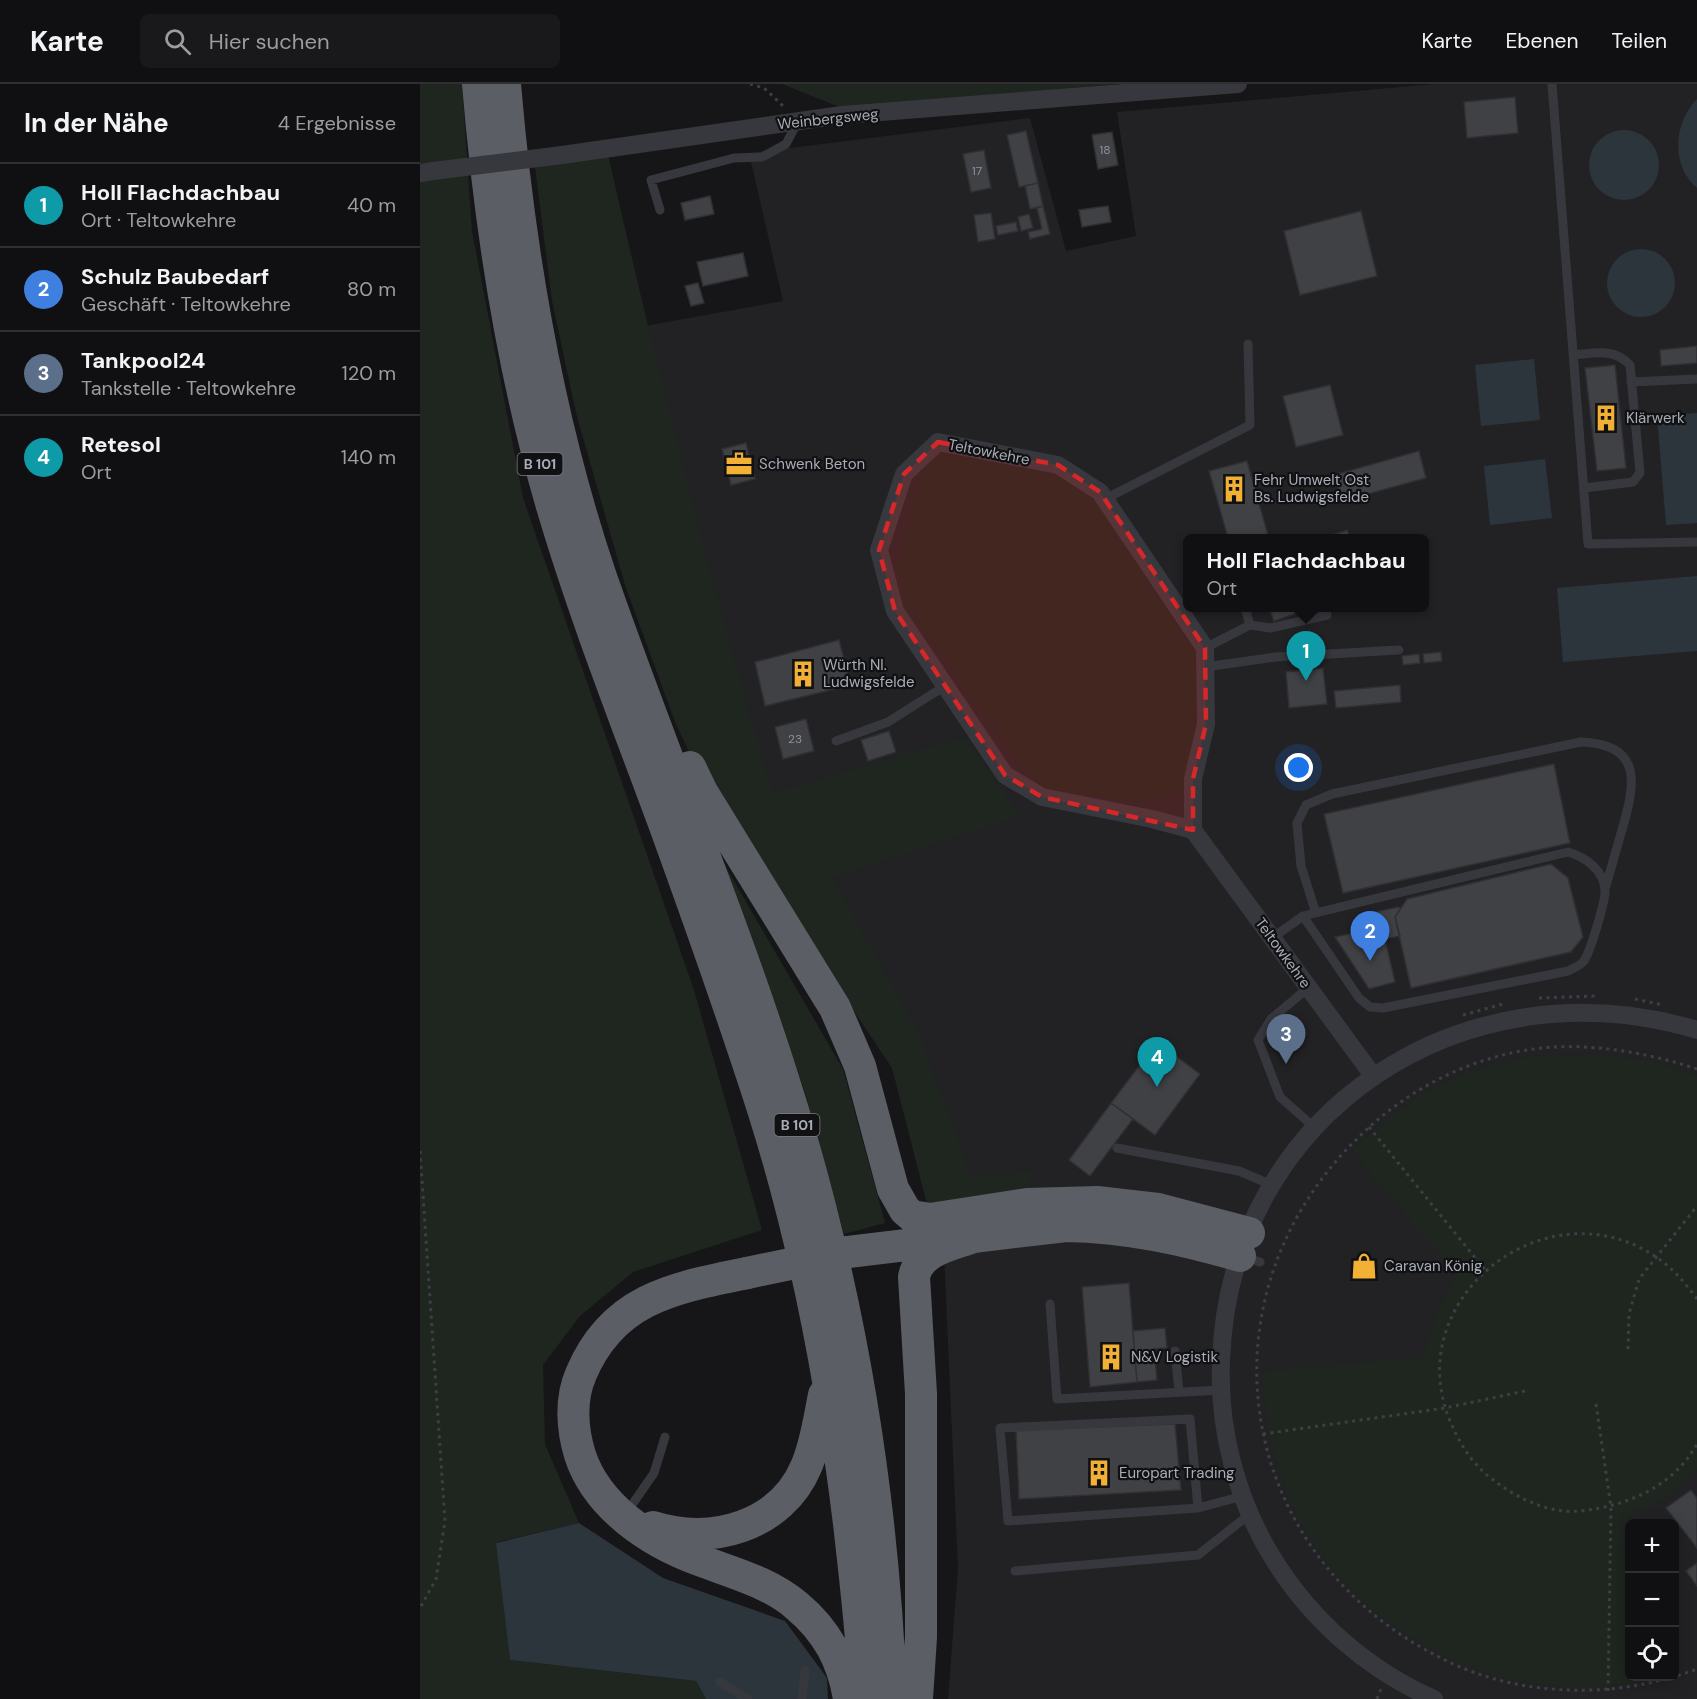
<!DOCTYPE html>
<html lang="de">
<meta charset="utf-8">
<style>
:root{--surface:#101012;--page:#19191b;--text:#f1f3f6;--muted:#9c9d9f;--line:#303032;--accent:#d93025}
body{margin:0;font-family:"DM Sans",sans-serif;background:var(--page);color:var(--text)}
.controls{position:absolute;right:18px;bottom:18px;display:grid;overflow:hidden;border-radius:9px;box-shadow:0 3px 15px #0003}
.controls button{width:54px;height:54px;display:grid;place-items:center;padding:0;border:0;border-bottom:2px solid var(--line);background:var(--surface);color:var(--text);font:30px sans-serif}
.you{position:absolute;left:879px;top:684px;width:21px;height:21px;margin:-15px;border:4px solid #fff;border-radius:50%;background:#1a73e8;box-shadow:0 0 0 9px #1a73e833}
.badge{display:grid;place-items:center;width:39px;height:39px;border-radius:50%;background:var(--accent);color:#fff;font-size:20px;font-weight:700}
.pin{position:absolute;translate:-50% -50px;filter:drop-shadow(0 2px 3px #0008)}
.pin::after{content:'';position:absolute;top:32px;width:21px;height:18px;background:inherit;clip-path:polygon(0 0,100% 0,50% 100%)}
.popup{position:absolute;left:763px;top:450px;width:246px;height:78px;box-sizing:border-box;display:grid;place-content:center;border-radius:9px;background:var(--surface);filter:drop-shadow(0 2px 4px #0005);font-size:20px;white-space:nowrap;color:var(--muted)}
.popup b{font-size:22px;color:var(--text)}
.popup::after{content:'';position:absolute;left:50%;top:100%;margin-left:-12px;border:12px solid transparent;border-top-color:var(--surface)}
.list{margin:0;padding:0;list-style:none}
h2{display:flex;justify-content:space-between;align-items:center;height:78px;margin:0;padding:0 24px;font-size:26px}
h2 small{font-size:20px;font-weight:400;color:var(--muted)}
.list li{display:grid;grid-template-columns:39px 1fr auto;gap:18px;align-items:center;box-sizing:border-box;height:84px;padding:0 24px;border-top:2px solid var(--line)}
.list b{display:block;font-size:22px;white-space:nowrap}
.list p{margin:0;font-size:20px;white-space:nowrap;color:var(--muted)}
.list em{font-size:20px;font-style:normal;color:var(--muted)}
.icon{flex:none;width:33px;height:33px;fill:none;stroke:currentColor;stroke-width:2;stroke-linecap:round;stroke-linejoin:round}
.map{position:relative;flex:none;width:1277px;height:1615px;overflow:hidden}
header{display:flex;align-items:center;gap:36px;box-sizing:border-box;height:84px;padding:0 30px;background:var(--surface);border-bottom:2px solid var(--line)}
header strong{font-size:28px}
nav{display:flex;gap:33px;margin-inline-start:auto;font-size:21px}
.search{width:420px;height:54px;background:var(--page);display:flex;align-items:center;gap:15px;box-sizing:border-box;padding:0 21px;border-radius:9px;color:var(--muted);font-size:22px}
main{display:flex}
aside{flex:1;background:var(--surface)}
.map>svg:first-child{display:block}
.built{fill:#222225;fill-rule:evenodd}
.green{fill:#1e261f}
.water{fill:#2c353c}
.building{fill:#404145;stroke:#303034;stroke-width:1.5}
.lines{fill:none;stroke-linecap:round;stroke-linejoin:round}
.path{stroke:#3d3f44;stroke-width:3;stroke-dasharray:3 4.5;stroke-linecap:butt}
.service{stroke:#37383d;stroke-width:9}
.minor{stroke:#37383d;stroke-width:18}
.trunk{stroke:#5b5e65;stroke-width:32}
.minor-bridge{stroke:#37383d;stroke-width:18}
.trunk-bridge{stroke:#5b5e65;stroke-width:32}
.marked{fill:#d62828;fill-opacity:0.2;stroke:#d62828;stroke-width:4.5;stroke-dasharray:12 8;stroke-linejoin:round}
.labels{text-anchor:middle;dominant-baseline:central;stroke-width:4.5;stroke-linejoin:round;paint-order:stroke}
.number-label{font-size:12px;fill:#8e929b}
.shield{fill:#111113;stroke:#7b7e86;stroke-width:1.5}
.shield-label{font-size:14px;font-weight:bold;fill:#a8adb8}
.street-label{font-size:15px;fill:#a8adb8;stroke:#111113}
.poi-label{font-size:15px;fill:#a8adb8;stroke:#111113;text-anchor:start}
</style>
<header>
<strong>Karte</strong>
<div class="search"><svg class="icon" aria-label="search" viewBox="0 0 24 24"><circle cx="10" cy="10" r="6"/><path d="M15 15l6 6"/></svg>Hier suchen</div>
<nav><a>Karte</a><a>Ebenen</a><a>Teilen</a></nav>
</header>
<main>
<aside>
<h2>In der Nähe<small>4 Ergebnisse</small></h2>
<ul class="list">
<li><span class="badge" style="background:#0f9aa8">1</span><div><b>Holl Flachdachbau</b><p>Ort · Teltowkehre</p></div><em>40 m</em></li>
<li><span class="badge" style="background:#3f7fe0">2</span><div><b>Schulz Baubedarf</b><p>Geschäft · Teltowkehre</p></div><em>80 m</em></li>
<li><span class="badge" style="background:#5c6f8a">3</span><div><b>Tankpool24</b><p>Tankstelle · Teltowkehre</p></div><em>120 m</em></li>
<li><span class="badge" style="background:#0f9aa8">4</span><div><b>Retesol</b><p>Ort</p></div><em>140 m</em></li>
</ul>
</aside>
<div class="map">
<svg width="1277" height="1615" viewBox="0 0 1277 1615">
<rect width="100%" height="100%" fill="#161618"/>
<path class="built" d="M1016 0H1277V1615H528L538 1484 523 1146 484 986 360 797 162 259 231 241 363 217 329 69 610 34 646 167 716 152 697 28ZM768 454H1004V524H768ZM1210 1440H1254V1592H1210Z"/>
<path class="green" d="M0 0H42L52 147 103 414 274 906 342 1146 213 1188 160 1232 123 1281 125 1360 159 1439 77 1458 90 1576 276 1597 286 1615H0Z
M362 0H698L422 24Z
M187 66C236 282 289 496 353 709L544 653 600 732 412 794 499 949 551 1093 613 1087 608 1108 509 1128 472 984 319 755 283 697 255 638 205 501 156 329 132 217 114 75Z
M518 371 539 372 640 392 667 408 686 432 774 566 777 603 772 676 765 704 755 711 716 718 627 705 600 680 488 523 477 485 501 390Z
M303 778 423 985 465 1139 424 1150 383 1002Z
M1117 971C1168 972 1231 970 1277 993V1385C1256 1410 1231 1422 1201 1436L1210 1511V1592L1218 1593 1219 1599C1190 1601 1158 1605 1128 1602 1022 1591 916 1518 872 1421 853 1379 846 1334 842 1288L1004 1273C1011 1242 1020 1218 1037 1192L932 1066C968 1032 1006 1004 1053 987 1073 979 1096 976 1117 971Z"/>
<path class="water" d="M1277 15V104C1250 81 1254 38 1277 15Z
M1169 81a35 35 0 1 1 70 0a35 35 0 1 1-70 0Z
M1187 199a34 34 0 1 1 68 0a34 34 0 1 1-68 0Z
M1114 275 1120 336 1061 342 1055 281Z
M1277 329V439L1246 441 1237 332Z
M1125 375 1132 434 1070 441 1064 382Z
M1277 492V567L1143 578 1137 504Z
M159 1439 243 1494 365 1537 407 1594 408 1615H286L276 1597 90 1576 76 1459Z"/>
<path class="building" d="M1095 13 1098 49 1047 54 1044 18Z
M606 47 618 99 599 103 587 51Z
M692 48 698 81 678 85 672 51Z
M564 66 571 104 551 108 543 70Z
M618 99 623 122 610 125 605 102Z
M290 112 294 130 265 136 261 119Z
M623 122 630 150 610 155 608 148 622 145 617 124Z
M688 122 691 138 662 143 659 126Z
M941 127 957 192 880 211 864 147Z
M571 129 575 155 558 158 554 131Z
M609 130 613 144 601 147 598 133Z
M596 138 598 147 578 151 576 142Z
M323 169 328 192 283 202 277 178Z
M278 199 284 219 271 222 265 202Z
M1277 262V279L1241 282 1240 266Z
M1195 281 1206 384 1177 387 1165 284Z
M910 301 923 351 876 363 863 312Z
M326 359 335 395 311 401 302 365Z
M999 367 1006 394 922 417 914 391Z
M827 377 848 451 835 454H808L789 387Z
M927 446 931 454H904Z
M849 524H892L854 537Z
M419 556 431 601 345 622 335 578Z
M1021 568 1022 577 1004 579 1003 570Z
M999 570 1000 579 983 581 982 572Z
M903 584 907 620 869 624 866 588Z
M980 601 981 618 916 624 914 607Z
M386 635 394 667 363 675 355 643Z
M469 647 476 668 448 677 441 656Z
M1134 680 1150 759 923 809 904 730Z
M1131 780 1148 794 1163 853 1151 868 991 904 975 833 987 815Z
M978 823 981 824 975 833 980 852 965 855 975 898 949 905 915 853 948 846 950 829Z
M737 958 780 990 735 1051 691 1019Z
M691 1019 713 1035 670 1092 649 1076Z
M709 1199 717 1298 670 1303 662 1203Z
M745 1244 747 1264 734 1265 737 1296 717 1298 713 1247Z
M755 1340 761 1406 599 1415 596 1346Z
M1271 1406 1277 1414V1464L1246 1424Z
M1277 1479V1502L1266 1487Z"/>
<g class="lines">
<path class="path" d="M330 0 344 4 363 22
M1119 914 1175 912
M1215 915 1243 921
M1043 931 1083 920
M1277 985C1229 969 1173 959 1122 964 1055 971 991 1003 943 1049 771 1211 814 1475 1027 1577 1103 1614 1198 1615 1277 1585
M949 1043 1065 1186
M0 1067 25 1437 16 1495 0 1524
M1277 1215C1265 1199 1253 1184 1236 1173 1127 1099 979 1214 1030 1337 1040 1360 1052 1380 1072 1395 1096 1414 1129 1430 1160 1427 1207 1422 1253 1403 1277 1360
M1208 1265 1209 1230 1219 1195 1277 1122
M1176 1320 1191 1423 1188 1607
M843 1350 1025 1324 1105 1307
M957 1615 961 1605"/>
<path class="service" d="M1132 0 1168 460 1277 458
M240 126 231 96 314 74 342 73 366 60 378 37
M1154 271C1176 269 1194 264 1210 281L1220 389 1213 398 1164 404
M1211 298 1277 295
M685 415 830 341 828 260
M830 541 850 544 907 531
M785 564 830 541 825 524
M785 583 856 573 979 566
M416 657 468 638 525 602
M896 829 881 782 877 739 886 721 912 710 1161 658C1224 660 1215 701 1202 746 1196 766 1191 785 1185 805
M852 854 883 832 1148 768C1165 773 1184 786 1185 806 1186 816 1170 868 1164 877 1160 882 1153 884 1148 887L963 924 950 923 939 914 883 832
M888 904 851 935 838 956 860 1013 895 1044
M697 1064 819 1087 852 1101
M825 1173 840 1178
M630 1220 637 1315 801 1306
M755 1267 759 1308
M778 1424 770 1335 580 1344 588 1437 778 1424 823 1412
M207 1428 234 1389 245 1353
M595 1487 778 1471 830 1430
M300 1598 328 1615
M382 1615 385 1586"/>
<path class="minor" d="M142 71 422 31 818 0
M0 89 13 87
M773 746 732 735 622 713 585 691 475 527 459 466 484 390 518 358 638 381 680 408 785 564 786 640 773 695V746L954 993
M1014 1615C948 1586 892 1537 854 1476 817 1417 798 1346 801 1276 810 1028 1044 876 1277 946"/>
<path class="trunk" d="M58 0C70 145 92 289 134 429 166 536 207 639 246 745 279 836 312 929 342 1022 386 1160 413 1304 430 1448 436 1503 443 1559 445 1615
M85 0C99 167 127 334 181 493 246 680 325 862 381 1053 434 1235 464 1426 471 1615
M270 683 282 708 415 924 440 982 473 1105 485 1126 492 1132 510 1135 607 1120 677 1118 738 1125 829 1149
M428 1168 646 1142C706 1143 762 1155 820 1172
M327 1189C254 1204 193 1214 161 1290 150 1315 152 1345 160 1371 177 1423 230 1458 279 1476 313 1489 349 1498 377 1522 407 1547 423 1577 429 1615
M233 1443C291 1462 361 1442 386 1383 396 1360 399 1335 404 1311
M497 1615 501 1553V1310L494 1193C499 1166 532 1161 554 1153"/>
<path class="minor-bridge" d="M13 87 142 71"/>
<path class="trunk-bridge" d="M327 1189 428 1168"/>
</g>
<path class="marked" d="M518 358 638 381 680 408 785 564 786 640 773 695V746L622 713 585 691 475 527 459 466 484 390Z"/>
<defs>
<g id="building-bare" transform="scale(2.07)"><path d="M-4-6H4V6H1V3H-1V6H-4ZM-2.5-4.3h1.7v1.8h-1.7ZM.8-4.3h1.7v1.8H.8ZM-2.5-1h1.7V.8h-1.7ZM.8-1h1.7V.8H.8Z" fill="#f2b134" stroke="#111113" stroke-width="2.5" paint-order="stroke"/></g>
<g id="office-bare" transform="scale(2.07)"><path d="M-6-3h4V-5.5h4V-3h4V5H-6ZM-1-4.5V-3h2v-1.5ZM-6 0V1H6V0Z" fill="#f2b134" stroke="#111113" stroke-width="2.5" paint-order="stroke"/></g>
<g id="shop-bare" transform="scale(2.07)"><path d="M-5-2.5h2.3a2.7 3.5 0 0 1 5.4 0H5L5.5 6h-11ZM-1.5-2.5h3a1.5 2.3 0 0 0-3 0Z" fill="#f2b134" stroke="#111113" stroke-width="2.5" paint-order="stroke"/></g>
</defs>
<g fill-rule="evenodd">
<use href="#building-bare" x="1186" y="334"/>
<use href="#office-bare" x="319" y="380"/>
<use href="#building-bare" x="814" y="405"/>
<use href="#building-bare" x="383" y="590"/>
<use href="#shop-bare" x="944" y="1182"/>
<use href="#building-bare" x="691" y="1273"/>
<use href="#building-bare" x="679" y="1389"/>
</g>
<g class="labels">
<g class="number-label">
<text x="685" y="66">18</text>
<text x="557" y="87">17</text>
<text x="375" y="655">23</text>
</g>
<g class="shield">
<rect x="97.5" y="369" width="45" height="22" rx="4.5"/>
<rect x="354.5" y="1030" width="45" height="22" rx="4.5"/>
</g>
<g class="shield-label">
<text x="120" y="380">B 101</text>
<text x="377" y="1041">B 101</text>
</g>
<g class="street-label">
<text transform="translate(408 35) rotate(-6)">Weinbergsweg</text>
<text transform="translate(569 368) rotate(11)">Teltowkehre</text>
<text transform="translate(863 869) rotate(54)">Teltowkehre</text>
</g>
<g class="poi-label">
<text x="1206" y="334">Klärwerk</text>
<text x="339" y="380">Schwenk Beton</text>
<text x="834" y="396">Fehr Umwelt Ost<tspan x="834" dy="17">Bs. Ludwigsfelde</tspan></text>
<text x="403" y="581">Würth Nl.<tspan x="403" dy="17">Ludwigsfelde</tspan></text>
<text x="964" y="1182">Caravan König</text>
<text x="711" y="1273">N&amp;V Logistik</text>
<text x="699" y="1389">Europart Trading</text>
</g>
</g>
</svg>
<div class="controls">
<button>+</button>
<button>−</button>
<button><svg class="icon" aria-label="locate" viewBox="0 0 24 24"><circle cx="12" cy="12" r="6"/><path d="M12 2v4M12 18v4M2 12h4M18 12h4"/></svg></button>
</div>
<div class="you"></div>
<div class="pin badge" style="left:886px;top:597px;background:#0f9aa8">1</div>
<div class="popup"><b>Holl Flachdachbau</b>Ort</div>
<div class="pin badge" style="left:950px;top:877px;background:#3f7fe0">2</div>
<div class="pin badge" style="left:866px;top:980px;background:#5c6f8a">3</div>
<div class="pin badge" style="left:737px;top:1003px;background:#0f9aa8">4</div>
</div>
</main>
